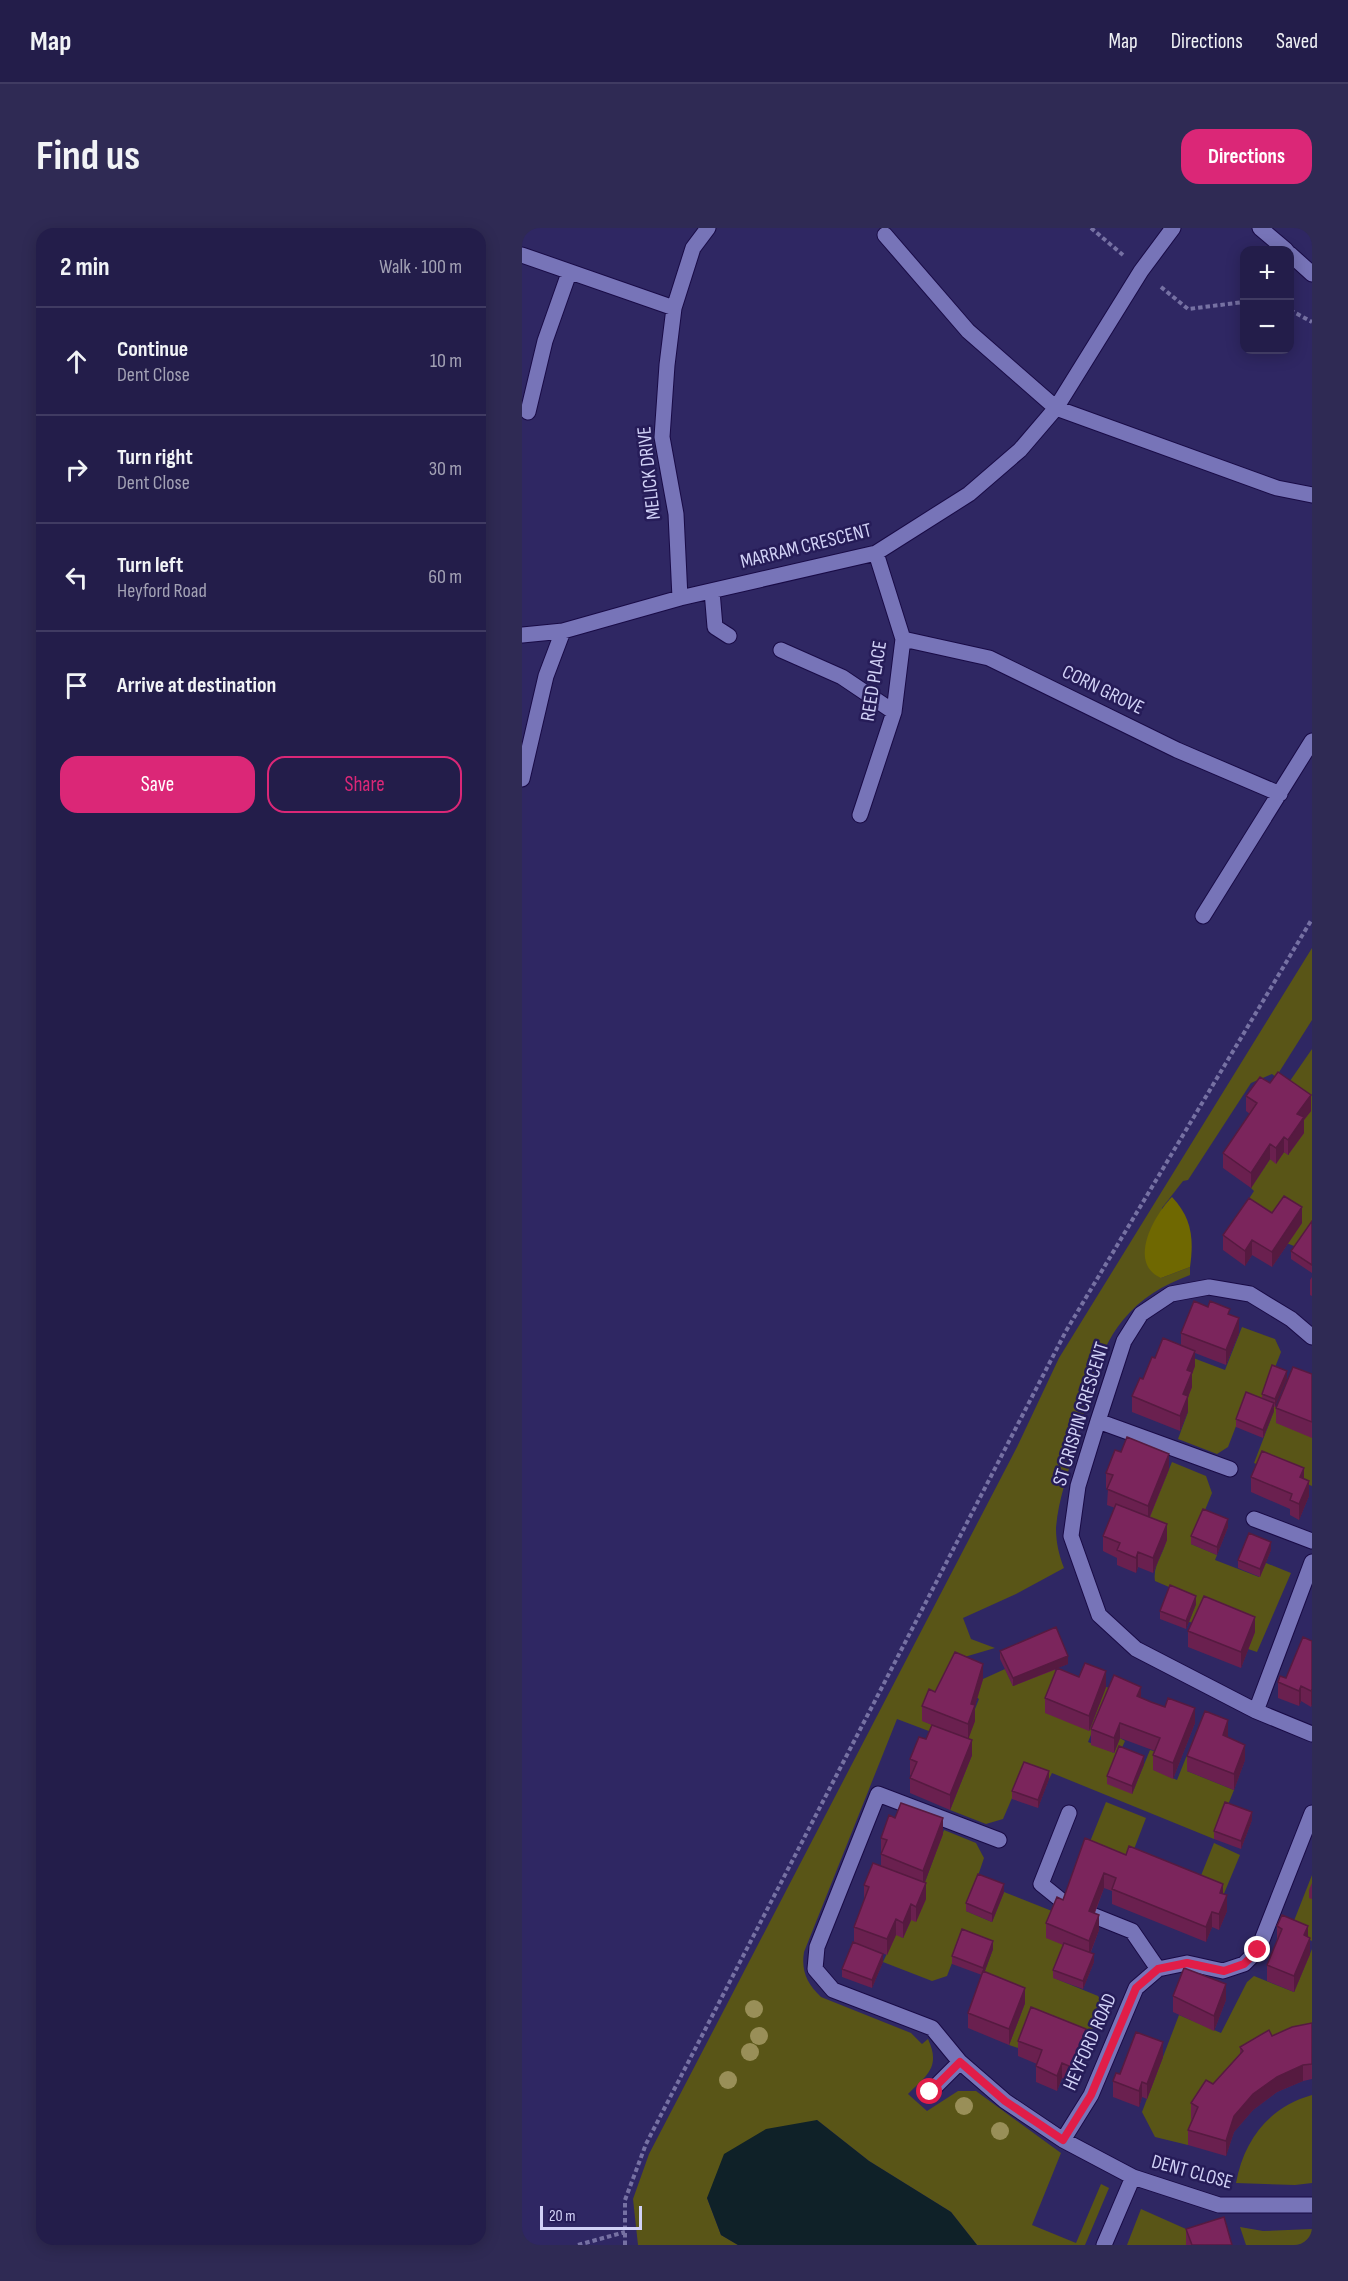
<!DOCTYPE html>
<meta charset="utf-8">
<style>
:root{--surface:#231d4a;--page:#2f2a54;--text:#f1f3f6;--muted:#a3a2b5;--line:#403b62;--accent:#db2777}
body{margin:0;font-family:"Sofia Sans Condensed",sans-serif;background:var(--page);color:var(--text)}
.controls{position:absolute;right:18px;top:18px;display:grid;overflow:hidden;border-radius:12px;box-shadow:0 3px 15px #0003}
.controls button{width:54px;height:54px;display:grid;place-items:center;padding:0;border:0;border-bottom:2px solid var(--line);background:var(--surface);color:var(--text);font:30px sans-serif}
.scale{position:absolute;left:18px;bottom:15px;width:102px;box-sizing:border-box;padding-left:6px;border:3px solid #d1d1f6;border-top:0;font-size:16px;line-height:21px;white-space:nowrap;color:#d1d1f6;-webkit-text-stroke:4px #261c58;paint-order:stroke}
.stop{position:absolute;width:18px;height:18px;margin:-14px;border:4px solid #e11d48;border-radius:50%;background:#fff}
.stop.end{background:#e11d48;border-color:#fff;box-shadow:0 2px 6px #0008}
.list{margin:0;padding:0;list-style:none}
h2{display:flex;justify-content:space-between;align-items:center;height:78px;margin:0;padding:0 24px;font-size:26px}
h2 small{font-size:20px;font-weight:400;color:var(--muted)}
.list li{display:grid;grid-template-columns:39px 1fr auto;gap:18px;align-items:center;box-sizing:border-box;height:108px;padding:0 24px;border-top:2px solid var(--line)}
.list b{display:block;font-size:22px;white-space:nowrap}
.list p{margin:0;font-size:20px;white-space:nowrap;color:var(--muted)}
.list em{font-size:20px;font-style:normal;color:var(--muted)}
.actions{display:flex;gap:12px;padding:18px 24px}
.actions a{flex:1;padding:14px 0;border:2px solid var(--accent);border-radius:18px;text-align:center;font-size:21px;color:var(--accent)}
.actions .main{background:var(--accent);color:#fff}
.icon{flex:none;width:33px;height:33px;fill:none;stroke:currentColor;stroke-width:2;stroke-linecap:round;stroke-linejoin:round}
.map{position:relative;flex:none;width:790px;height:2017px;overflow:hidden;border-radius:18px}
header{display:flex;align-items:center;gap:36px;box-sizing:border-box;height:84px;padding:0 30px;background:var(--surface);border-bottom:2px solid var(--line)}
header strong{font-size:28px}
nav{display:flex;gap:33px;margin-inline-start:auto;font-size:21px}
.intro{display:flex;align-items:center;justify-content:space-between;box-sizing:border-box;height:144px;padding:0 36px}
h1{margin:0;font-size:42px}
.button{padding:15px 27px;border-radius:18px;background:var(--accent);color:#fff;font-size:21px;font-weight:700}
main{display:flex;gap:36px;padding:0 36px}
aside{flex:1;background:var(--surface);border-radius:18px;box-shadow:0 3px 15px #0003}
.map>svg:first-child{display:block}
.green{fill:#595517}
.forest{fill:#6f6801}
.water{fill:#0f2128}
.lines{fill:none;stroke-linecap:round;stroke-linejoin:round}
.minor-casing{stroke:#190b46;stroke-width:17}
.path{stroke:#7671a3;stroke-width:4;stroke-dasharray:4.5 3;stroke-linecap:butt}
.minor{stroke:#7774b8;stroke-width:15}
.tree{fill:#998f58}
.wall{fill:#6a204f}
.shaded-wall{fill:#561a40}
.building{fill:#7b255c;stroke:#561a40;stroke-width:1.5}
.route{stroke:#e11d48;stroke-width:8}
.labels{text-anchor:middle;dominant-baseline:central;stroke-width:5;stroke-linejoin:round;paint-order:stroke}
.street-label{font-size:20px;fill:#d1d1f6;stroke:#261c58}
</style>
<header>
<strong>Map</strong>
<nav><a>Map</a><a>Directions</a><a>Saved</a></nav>
</header>
<div class="intro"><h1>Find us</h1><a class="button">Directions</a></div>
<main>
<aside>
<h2>2 min<small>Walk · 100 m</small></h2>
<ul class="list">
<li><svg class="icon" aria-label="ahead" viewBox="0 0 24 24"><path d="M12 20V5M6 11l6-6 6 6"/></svg><div><b>Continue</b><p>Dent Close</p></div><em>10 m</em></li>
<li><svg class="icon" aria-label="right" viewBox="0 0 24 24"><path d="M7 20v-9h11M14 6l5 5-5 5"/></svg><div><b>Turn right</b><p>Dent Close</p></div><em>30 m</em></li>
<li><svg class="icon" aria-label="left" viewBox="0 0 24 24"><path d="M17 20v-9H6M10 6l-5 5 5 5"/></svg><div><b>Turn left</b><p>Heyford Road</p></div><em>60 m</em></li>
<li><svg class="icon" aria-label="arrive" viewBox="0 0 24 24"><path d="M6 21V4h12l-3 4 3 4H6"/></svg><div><b>Arrive at destination</b></div></li>
</ul>
<div class="actions"><a class="main">Save</a><a>Share</a></div>
</aside>
<div class="map">
<svg width="790" height="2017" viewBox="0 0 790 2017">
<rect width="100%" height="100%" fill="#2f2763"/>
<path class="green" d="M790 720V792L754 849 750 846 729 855 666 952 661 953 640 980 639 1050 668 1039V1047C641 1057 619 1070 601 1092 572 1127 565 1178 553 1220 546 1246 536 1273 534 1300 534 1315 537 1327 542 1340L494 1366 441 1390 449 1411 473 1420 439 1430 401 1493 446 1512 449 1491 457 1471 454 1469 461 1451 483 1441 491 1458 533 1441 535 1456 567 1503 584 1459 588 1460 566 1514 592 1525 598 1510 603 1513 597 1526 610 1566 628 1522 638 1525 632 1542 655 1552 677 1497 683 1498 665 1543 712 1562 692 1611 530 1545 527 1551 502 1542 481 1591 464 1596 428 1582 450 1527 412 1505 375 1491 282 1724C279 1743 285 1756 299 1769L389 1805 400 1816 406 1811C419 1839 405 1847 386 1866L405 1883 436 1863H454L539 1925 510 1997 554 2015 579 1956 587 1960 563 2017H455L429 1984 347 1933 295 1892 185 1970 199 2007 216 2017H116L111 1971 127 1926 495 1219 537 1130Z
M790 821V1001L777 1020 712 994 732 963 729 960 748 931 754 935 762 924 767 927 761 863Z
M720 1099 753 1111 759 1124 740 1173 760 1181 790 1209V1258L732 1235 752 1183 724 1172 706 1219 695 1226 656 1211 666 1184V1128L703 1142Z
M650 1234 684 1248 690 1265 669 1316 695 1327 693 1332 737 1349 744 1335 769 1345 735 1424 726 1421 732 1404 667 1394 674 1376 648 1365 647 1359 633 1353C630 1336 645 1323 645 1306L626 1293Z
M584 1574 624 1590 604 1642 563 1626Z
M422 1602 454 1615 462 1630 444 1683 470 1694 482 1664 535 1685 567 1728 532 1750 576 1768 581 1776 564 1816 509 1795 499 1821 487 1817 503 1775 461 1748 471 1721 440 1709 425 1748 410 1753 361 1734 374 1706 381 1710 389 1692 404 1671V1667L399 1665Z
M692 1615 718 1627 701 1668 674 1660Z
M790 1647V1713L768 1703Z
M790 1721V1810L669 1891 676 1895 666 1917 633 1909 620 1884 657 1787 699 1805 725 1754 732 1748 772 1764Z
M790 1867V1955L773 1957 714 1955C722 1912 747 1879 790 1867Z
M619 1981 664 2001V2017H605Z
M718 1999 741 2003 790 2001V2017H724Z"/>
<path class="forest" d="M650 969C670 990 672 1011 668 1039L639 1050C605 1035 632 987 650 969Z"/>
<path class="water" d="M295 1892 347 1933 429 1984 455 2017H216L199 2007 185 1970 202 1926 244 1901Z"/>
<g class="lines">
<g class="minor-casing">
<path id="minor" d="M738 0 764 22
M363 7 446 103 534 180 755 260 790 267
M768 26 790 46
M0 27 152 80
M6 184 23 113 47 45
M190 363 193 399 207 408
M158 370 154 286 140 209 145 137 152 80 171 20 186 0
M0 407 41 403 158 370 354 325 447 266 498 222 534 180 619 43 651 0
M381 411 467 430 655 522 758 566
M259 422 320 449 372 484
M0 551 24 448 41 403
M338 587 372 484 381 411 354 325
M681 688 790 513
M790 1109 769 1091 728 1066 687 1059 649 1066 619 1086 602 1113 576 1193 556 1258 549 1308 577 1387 614 1421 734 1483 790 1506
M576 1193 708 1241
M732 1291 790 1313
M734 1483 790 1334
M547 1585 519 1656 545 1677 610 1703 636 1741
M477 1612 356 1566 295 1719 293 1741 311 1762 410 1800 438 1834 483 1873 541 1912 611 1949 697 1977H790
M408 1864 438 1834
M541 1912 569 1867 614 1760 636 1741 665 1735 701 1743 722 1736 736 1722 790 1585
M582 2017 611 1949"/>
</g>
<path class="path" d="M569 0 601 27
M639 59 666 81 722 74
M768 82 790 94
M56 2017 103 2004
M103 2017V1972L124 1916 544 1103 790 691"/>
<use href="#minor" class="minor"/>
</g>
<g class="tree">
<circle cx="232" cy="1781" r="9"/>
<circle cx="237" cy="1808" r="9"/>
<circle cx="228" cy="1824" r="9"/>
<circle cx="206" cy="1852" r="9"/>
<circle cx="442" cy="1878" r="9"/>
<circle cx="478" cy="1903" r="9"/>
</g>
<path class="wall" d="M724 868 789 883 782 892V905L766 927 762 924 754 936 748 931 729 960 701 940V925L728 886 724 883Z
M750 985 780 995 750 1039 730 1027 723 1038 701 1022V1007Z
M790 993V1045L769 1031V1023Z
M790 1049V1068L788 1067V1052Z
M708 1087 717 1105 704 1137 673 1125V1138L670 1146V1159L666 1169V1183L658 1203 610 1184V1168L633 1130 659 1117V1105Z
M765 1143 753 1179H752V1183L741 1210 714 1199V1191L740 1170V1166Z
M790 1146V1210L754 1195V1180Z
M647 1241 628 1289 645 1312 631 1345 616 1339 614 1345 595 1337V1330L581 1323V1308L593 1280 585 1277 586 1261 584 1260V1245Z
M729 1249 782 1250 787 1268 777 1292 768 1287V1281L729 1264Z
M706 1299 695 1327 669 1316V1308Z
M749 1322 738 1349 716 1340V1332Z
M674 1376 664 1401 638 1391V1383Z
M666 1403 733 1404 719 1440 666 1419Z
M790 1413V1476L789 1479 779 1473 777 1478 756 1470V1454L764 1450Z
M478 1423 546 1436 535 1440 584 1459 567 1503 523 1485V1470L535 1441 491 1458 478 1431Z
M461 1451 453 1477V1493L446 1510 450 1527 428 1582 388 1565V1550L389 1547H388V1531L404 1511 410 1497 400 1493V1478Z
M619 1470 673 1495 651 1551 631 1542V1527L633 1523 598 1510 592 1525 569 1517V1501Z
M706 1508V1510L723 1532 712 1562 665 1543V1528Z
M622 1536 610 1566 585 1556V1548Z
M527 1551 516 1580 490 1571V1563Z
M730 1592 719 1621 692 1611V1603Z
M421 1606 402 1655 404 1671 394 1694 389 1692 381 1710 374 1707 365 1727 339 1717 361 1734 350 1760 320 1749V1741L332 1714V1699L342 1672V1657L359 1638V1610Z
M563 1610 701 1666 705 1683 697 1702 690 1699 684 1714 590 1676V1663L582 1660 573 1685 577 1702 569 1724 572 1734 561 1761 531 1750V1742L541 1717 524 1710V1695L541 1672Z
M790 1655V1671L787 1670V1662Z
M482 1664 470 1694 444 1683V1675Z
M755 1698 786 1709 788 1726 772 1764 745 1753V1737L755 1712Z
M471 1721 462 1744 503 1775 487 1817 446 1800V1785L460 1747 430 1736V1728Z
M651 1768 704 1772 692 1803 651 1784Z
M790 1795V1851L781 1853 755 1864 731 1882 712 1904 704 1928 666 1917V1902L670 1892 669 1891V1875L691 1856 718 1826V1819Z
M496 1813 564 1816 549 1854 540 1850 535 1863 514 1854V1838L515 1836 496 1828Z
M641 1829 625 1871 620 1869 617 1879 591 1869V1853L598 1846Z
M664 2001 710 2017H664Z"/>
<path class="shaded-wall" d="M789 867V883L782 892V905L766 927V912L775 886Z
M762 909V924L754 936V920Z
M748 916V931L729 960V945Z
M780 979V995L750 1039V1024Z
M730 1012V1027L723 1038V1023Z
M717 1090V1105L704 1137V1122Z
M673 1123V1138L670 1146V1159L666 1169V1183L658 1203V1188L665 1142Z
M765 1143V1151L753 1179V1171Z
M752 1175V1183L741 1210V1202Z
M647 1226V1241L626 1293V1278Z
M782 1240V1255L778 1249Z
M787 1253V1268L777 1292V1276Z
M706 1291V1299L695 1327V1319Z
M645 1296V1312L631 1345V1330Z
M749 1314V1322L738 1349V1341Z
M616 1324V1339L614 1345V1330Z
M674 1368V1376L664 1401V1393Z
M733 1389V1404L719 1440V1424Z
M546 1428V1436L491 1458V1450Z
M461 1436V1451L451 1485 453 1477V1493L446 1512V1496L449 1476Z
M584 1443V1459L567 1503V1488Z
M779 1458V1473L777 1478V1463Z
M619 1459V1474L615 1468Z
M790 1461V1476L789 1479V1463Z
M673 1480V1495L651 1551V1535Z
M706 1492V1508L701 1523V1507Z
M598 1495V1510L592 1525V1510Z
M450 1512V1527L428 1582V1567Z
M723 1517V1532L712 1562V1546Z
M622 1528V1536L610 1566V1558Z
M527 1543V1551L516 1580V1572Z
M730 1584V1592L719 1621V1613Z
M421 1590V1606L401 1659V1643Z
M582 1645V1660L567 1698V1683Z
M404 1655V1671L394 1694V1679Z
M482 1656V1664L470 1694V1686Z
M701 1656V1671L698 1665Z
M705 1667V1683L697 1702V1686Z
M389 1676V1692L381 1710V1695Z
M690 1684V1699L684 1714V1699Z
M577 1687V1702L567 1728V1713Z
M374 1691V1707L365 1727V1711Z
M786 1698V1713L782 1707Z
M788 1710V1726L772 1764V1748Z
M471 1713V1721L461 1748V1740Z
M361 1726V1734L350 1760V1752Z
M572 1726V1734L561 1761V1753Z
M704 1756V1772L692 1803V1788Z
M503 1760V1775L487 1817V1801Z
M564 1801V1816L549 1854V1839Z
M641 1814V1829L625 1871V1856Z
M540 1835V1850L535 1863V1848Z
M781 1837V1853L755 1864 731 1882 712 1904 704 1928V1913L712 1888 731 1866 755 1849Z
M620 1854V1869L617 1879V1863Z"/>
<path class="building" d="M756 844 789 867 775 886 782 889 766 912 762 909 754 920 748 916 729 945 701 925 735 875 724 868 738 849 748 855Z
M762 968 780 979 750 1024 730 1012 723 1023 701 1007 727 970 750 985Z
M790 993V1037L769 1023Z
M672 1073 686 1079 688 1073 708 1081 706 1086 717 1090 704 1122 659 1105Z
M641 1110 673 1123 665 1142 670 1144 661 1166 666 1168 658 1188 610 1168 618 1150 621 1151 630 1129 633 1130Z
M750 1137 765 1143 753 1171 740 1166Z
M771 1139 790 1146V1194L754 1180Z
M724 1164 752 1175 741 1202 714 1191Z
M605 1209 647 1226 626 1278 585 1261 591 1247 584 1245 593 1222 599 1224Z
M740 1223 782 1240 778 1249 787 1253 777 1276 768 1272 770 1266 729 1249Z
M594 1276 645 1296 631 1330 616 1324 614 1330 595 1322 598 1315 581 1308Z
M681 1281 706 1291 695 1319 669 1308Z
M727 1305 749 1314 738 1341 716 1332Z
M648 1357 674 1368 664 1393 638 1383Z
M682 1368 733 1389 719 1424 666 1403Z
M534 1399 546 1428 491 1450 478 1423Z
M781 1409 790 1413V1461L789 1463 779 1458 777 1463 756 1454 758 1448 764 1450Z
M433 1424 461 1436 449 1476 453 1477 446 1496 400 1478 407 1461 413 1464Z
M563 1435 584 1443 567 1488 523 1470 535 1440 557 1449Z
M592 1447 619 1459 615 1468 629 1474 643 1479 646 1470 673 1480 651 1535 631 1527 638 1510 598 1495 592 1510 569 1501Z
M683 1483 706 1492 701 1507 723 1517 712 1546 665 1528Z
M410 1497 450 1512 428 1567 388 1550 395 1534 388 1531 397 1509 404 1511Z
M597 1518 622 1528 610 1558 585 1548Z
M502 1534 527 1543 516 1572 490 1563Z
M703 1574 730 1584 719 1613 692 1603Z
M379 1575 421 1590 401 1643 359 1626 365 1612 359 1610 367 1587 373 1590Z
M563 1610 604 1627 607 1618 701 1656 698 1665 705 1667 697 1686 690 1684 684 1699 590 1661 594 1650 582 1645 567 1683 577 1687 567 1713 524 1695 535 1669 541 1672Z
M351 1635 404 1655 394 1679 389 1676 381 1695 374 1691 365 1711 332 1699 347 1659 342 1657Z
M456 1646 482 1656 470 1686 444 1675Z
M760 1687 786 1698 782 1707 788 1710 772 1748 745 1737 760 1701 755 1698Z
M440 1701 471 1713 461 1740 430 1728Z
M331 1714 361 1726 350 1752 320 1741Z
M542 1715 572 1726 561 1753 531 1742Z
M662 1740 704 1756 692 1788 651 1768Z
M461 1743 503 1760 487 1801 446 1785Z
M509 1779 564 1801 549 1839 540 1835 535 1848 514 1838 520 1822 496 1813Z
M790 1795V1836L781 1837 755 1849 731 1866 712 1888 704 1913 666 1902 676 1879 669 1875 684 1852 691 1856 721 1823 718 1819 747 1802 750 1808 770 1799Z
M614 1804 641 1814 625 1856 620 1854 617 1863 591 1853 594 1845 598 1846Z
M702 1989 710 2017H670L664 2001Z"/>
<g class="lines">
<path class="route" d="M408 1864 438 1834 483 1873 541 1912 569 1867 614 1760 636 1741 665 1735 702 1743 722 1736 736 1722"/>
</g>
<g class="labels">
<g class="street-label">
<text transform="translate(127 245) rotate(-96)">MELICK DRIVE</text>
<text transform="translate(284 318) rotate(-14)">MARRAM CRESCENT</text>
<text transform="translate(352 453) rotate(-81)">REED PLACE</text>
<text transform="translate(581 462) rotate(26)">CORN GROVE</text>
<text transform="translate(559 1186) rotate(-73)">ST CRISPIN CRESCENT</text>
<text transform="translate(568 1814) rotate(-66)">HEYFORD ROAD</text>
<text transform="translate(670 1944) rotate(15)">DENT CLOSE</text>
</g>
</g>
</svg>
<div class="controls">
<button>+</button>
<button>−</button>
</div>
<div class="scale">20 m</div>
<div class="stop" style="left:408px;top:1864px"></div>
<div class="stop end" style="left:736px;top:1722px"></div>
</div>
</main>
